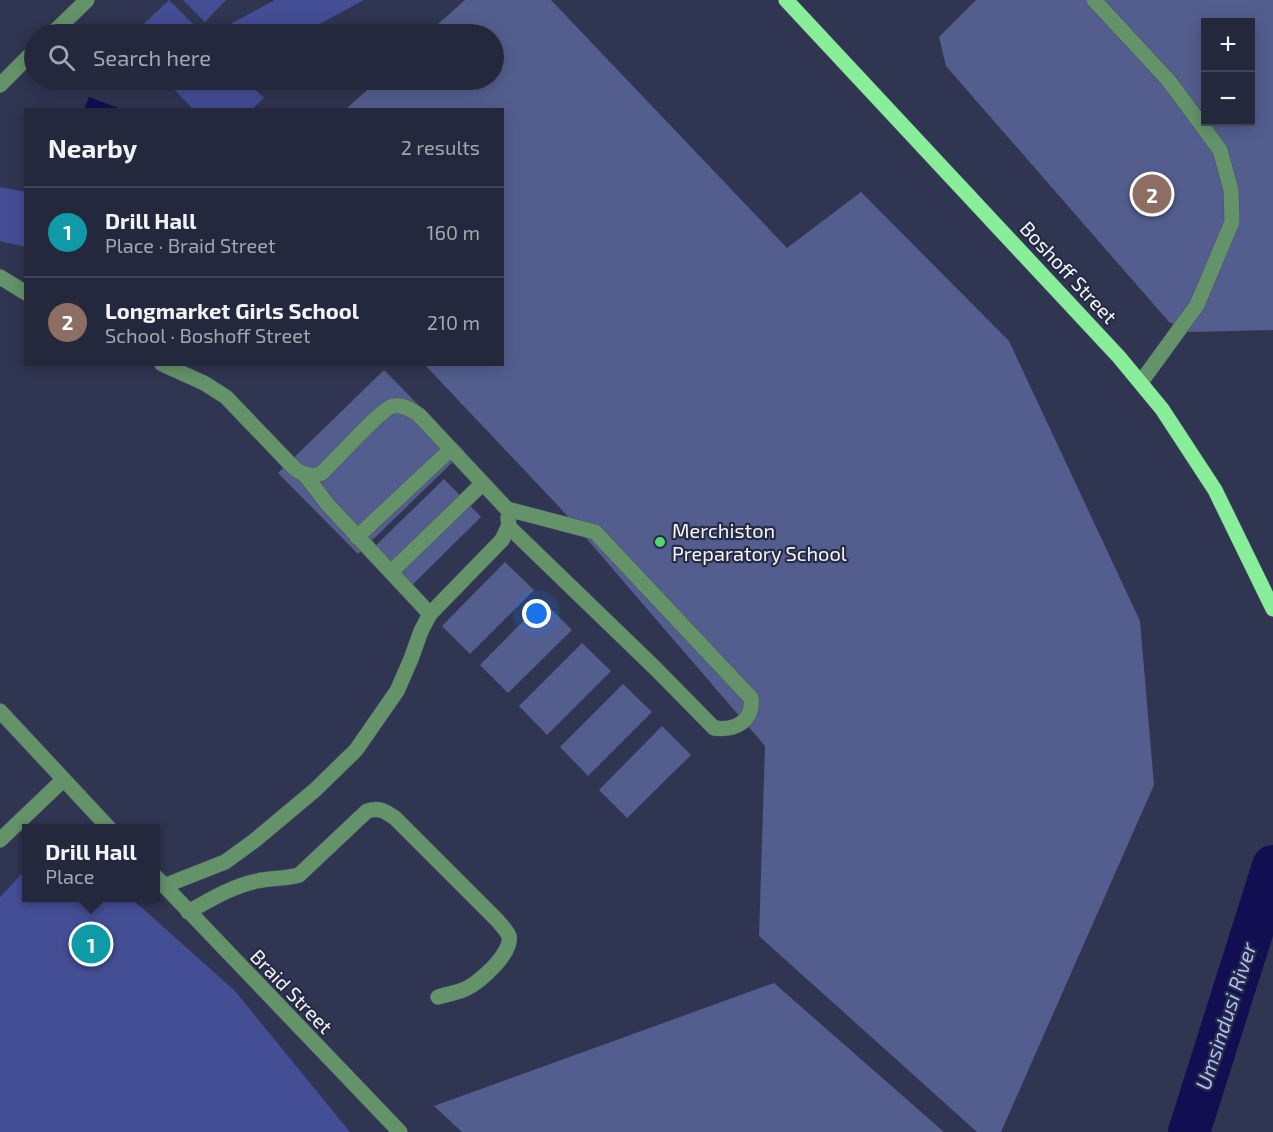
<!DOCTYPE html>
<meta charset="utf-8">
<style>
:root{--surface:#24283d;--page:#303448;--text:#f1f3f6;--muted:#a3a6b0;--line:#414457;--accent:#bca0f2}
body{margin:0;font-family:"Exo 2",sans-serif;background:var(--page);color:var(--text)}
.controls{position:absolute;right:18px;top:18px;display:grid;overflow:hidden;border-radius:0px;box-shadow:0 3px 15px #0003}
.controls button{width:54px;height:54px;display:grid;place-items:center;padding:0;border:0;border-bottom:2px solid var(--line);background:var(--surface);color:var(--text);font:30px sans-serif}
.you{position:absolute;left:537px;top:614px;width:21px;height:21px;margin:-15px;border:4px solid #fff;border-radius:50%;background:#1a73e8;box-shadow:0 0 0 9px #1a73e833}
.badge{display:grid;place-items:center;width:39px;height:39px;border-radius:50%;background:var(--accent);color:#fff;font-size:20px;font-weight:700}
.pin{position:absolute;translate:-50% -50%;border:3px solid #fff;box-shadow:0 2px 6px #0006}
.popup{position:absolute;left:22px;top:824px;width:138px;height:78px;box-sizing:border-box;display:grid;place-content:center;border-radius:0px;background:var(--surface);filter:drop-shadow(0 2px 4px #0005);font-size:20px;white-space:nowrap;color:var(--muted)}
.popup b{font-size:22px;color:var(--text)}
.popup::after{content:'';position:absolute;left:50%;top:100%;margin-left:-12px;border:12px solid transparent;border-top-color:var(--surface)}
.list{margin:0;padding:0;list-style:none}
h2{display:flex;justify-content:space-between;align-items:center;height:78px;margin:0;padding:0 24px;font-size:26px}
h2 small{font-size:20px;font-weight:400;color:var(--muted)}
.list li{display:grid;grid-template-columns:39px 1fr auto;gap:18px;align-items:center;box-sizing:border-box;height:90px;padding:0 24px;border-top:2px solid var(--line)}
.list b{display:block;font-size:22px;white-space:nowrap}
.list p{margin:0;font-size:20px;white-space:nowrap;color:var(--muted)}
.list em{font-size:20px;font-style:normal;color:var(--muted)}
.icon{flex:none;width:33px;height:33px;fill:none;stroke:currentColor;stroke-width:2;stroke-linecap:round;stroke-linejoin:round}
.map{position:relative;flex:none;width:1273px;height:1132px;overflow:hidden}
.search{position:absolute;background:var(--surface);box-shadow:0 3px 15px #0003;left:24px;top:24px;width:480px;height:66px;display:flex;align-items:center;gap:15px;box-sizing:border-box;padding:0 21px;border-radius:33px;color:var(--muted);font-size:22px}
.panel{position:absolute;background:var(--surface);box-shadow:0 3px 15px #0003;left:24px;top:108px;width:480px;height:258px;border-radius:0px}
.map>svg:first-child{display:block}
.green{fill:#545e8e;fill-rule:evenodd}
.water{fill:#120e52}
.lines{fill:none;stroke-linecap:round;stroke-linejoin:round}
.river{stroke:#120e52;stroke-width:42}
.building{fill:#434e95}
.minor-casing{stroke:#4b5069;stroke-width:16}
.major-casing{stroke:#4b5069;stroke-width:16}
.minor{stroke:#64936a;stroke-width:15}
.major{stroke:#89ee99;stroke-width:15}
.poi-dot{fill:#56d671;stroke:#262b46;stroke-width:2}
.labels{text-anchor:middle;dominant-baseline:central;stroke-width:4.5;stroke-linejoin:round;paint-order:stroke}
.street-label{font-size:20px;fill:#f3f5fc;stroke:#262b46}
.poi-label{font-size:20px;fill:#f3f5fc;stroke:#262b46;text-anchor:start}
.water-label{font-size:21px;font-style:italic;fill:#afbdfa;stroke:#262b46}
</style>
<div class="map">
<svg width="1273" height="1132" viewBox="0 0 1273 1132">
<rect width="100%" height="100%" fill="#303551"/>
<path class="green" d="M465 0H551L787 248 861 192 1009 341 1140 621 1154 785 1001 1132H977L759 936 765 746 562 510 425 365 502 364V110H345L378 80H494V34H427Z
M976 0H1273V330L1189 332 1169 322 946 66 939 37ZM1206 22H1250V122H1206Z
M384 370 464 451 358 554 278 473Z
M444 479 481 517 403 594 365 556Z
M505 562 534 590 470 654 442 626Z
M543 601 572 630 508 693 480 665Z
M582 643 611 671 547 735 519 706Z
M623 684 652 712 588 776 560 747Z
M662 726 691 755 627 818 599 790Z
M774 983 944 1132H462L434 1106Z"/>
<path class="water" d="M89 97 121 109H84Z"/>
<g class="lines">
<path class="river" d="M1189 1132 1273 866"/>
</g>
<path class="building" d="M169 0 203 34H133Z
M183 0H226L205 22Z
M275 0H364L301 34H238L232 23Z
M165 80H246L264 98 251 110H194Z
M0 187 26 192V247L0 241Z
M26 869V898H131L235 991 350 1132H0V897Z"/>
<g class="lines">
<g class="minor-casing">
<path id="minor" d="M1094 0 1169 81 1220 150 1231 190 1232 222 1197 305 1141 382
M52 34 87 0
M0 85 34 51
M0 277 26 293
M162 364 204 383 226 397 294 468C303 475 312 478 322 473 334 461 382 408 393 406 403 404 412 410 419 415L507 509 595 532 751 698C754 721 735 731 714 728L655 668 508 526
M305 475 329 506 430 614
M357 537 451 449
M391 572 482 484
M0 711 109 828
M0 840 63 780
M156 877 400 1132
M164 886 225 862 254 841 315 790 356 750 397 691 411 659 421 631 430 614 502 540 509 525 508 518
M188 912C210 900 232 886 257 881 271 878 285 879 299 875L367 811C379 807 385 811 395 818L498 921C501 925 507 931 509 936 513 953 479 983 465 989 457 993 447 994 438 997"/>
</g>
<g class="major-casing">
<path id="major" d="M786 0 1119 357 1162 409 1215 490 1273 609"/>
</g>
<use href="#minor" class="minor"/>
<use href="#major" class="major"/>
</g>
<circle class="poi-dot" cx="660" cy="542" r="6"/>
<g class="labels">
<g class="street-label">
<text transform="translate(1069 272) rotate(47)">Boshoff Street</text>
<text transform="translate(292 991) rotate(46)">Braid Street</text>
</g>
<g class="poi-label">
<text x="672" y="530">Merchiston<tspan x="672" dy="23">Preparatory School</tspan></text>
</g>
<g class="water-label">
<text transform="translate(1225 1016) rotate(-72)">Umsindusi River</text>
</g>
</g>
</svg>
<div class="controls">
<button>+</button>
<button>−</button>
</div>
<div class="you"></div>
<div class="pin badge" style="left:91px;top:944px;background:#0f9aa8">1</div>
<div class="popup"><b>Drill Hall</b>Place</div>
<div class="pin badge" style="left:1152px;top:194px;background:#8d6e63">2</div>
<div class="search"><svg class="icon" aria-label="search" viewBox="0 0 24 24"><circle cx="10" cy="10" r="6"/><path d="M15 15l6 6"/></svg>Search here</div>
<section class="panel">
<h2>Nearby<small>2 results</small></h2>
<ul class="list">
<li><span class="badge" style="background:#0f9aa8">1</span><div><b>Drill Hall</b><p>Place · Braid Street</p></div><em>160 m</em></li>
<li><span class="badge" style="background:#8d6e63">2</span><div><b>Longmarket Girls School</b><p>School · Boshoff Street</p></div><em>210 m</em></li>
</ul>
</section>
</div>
